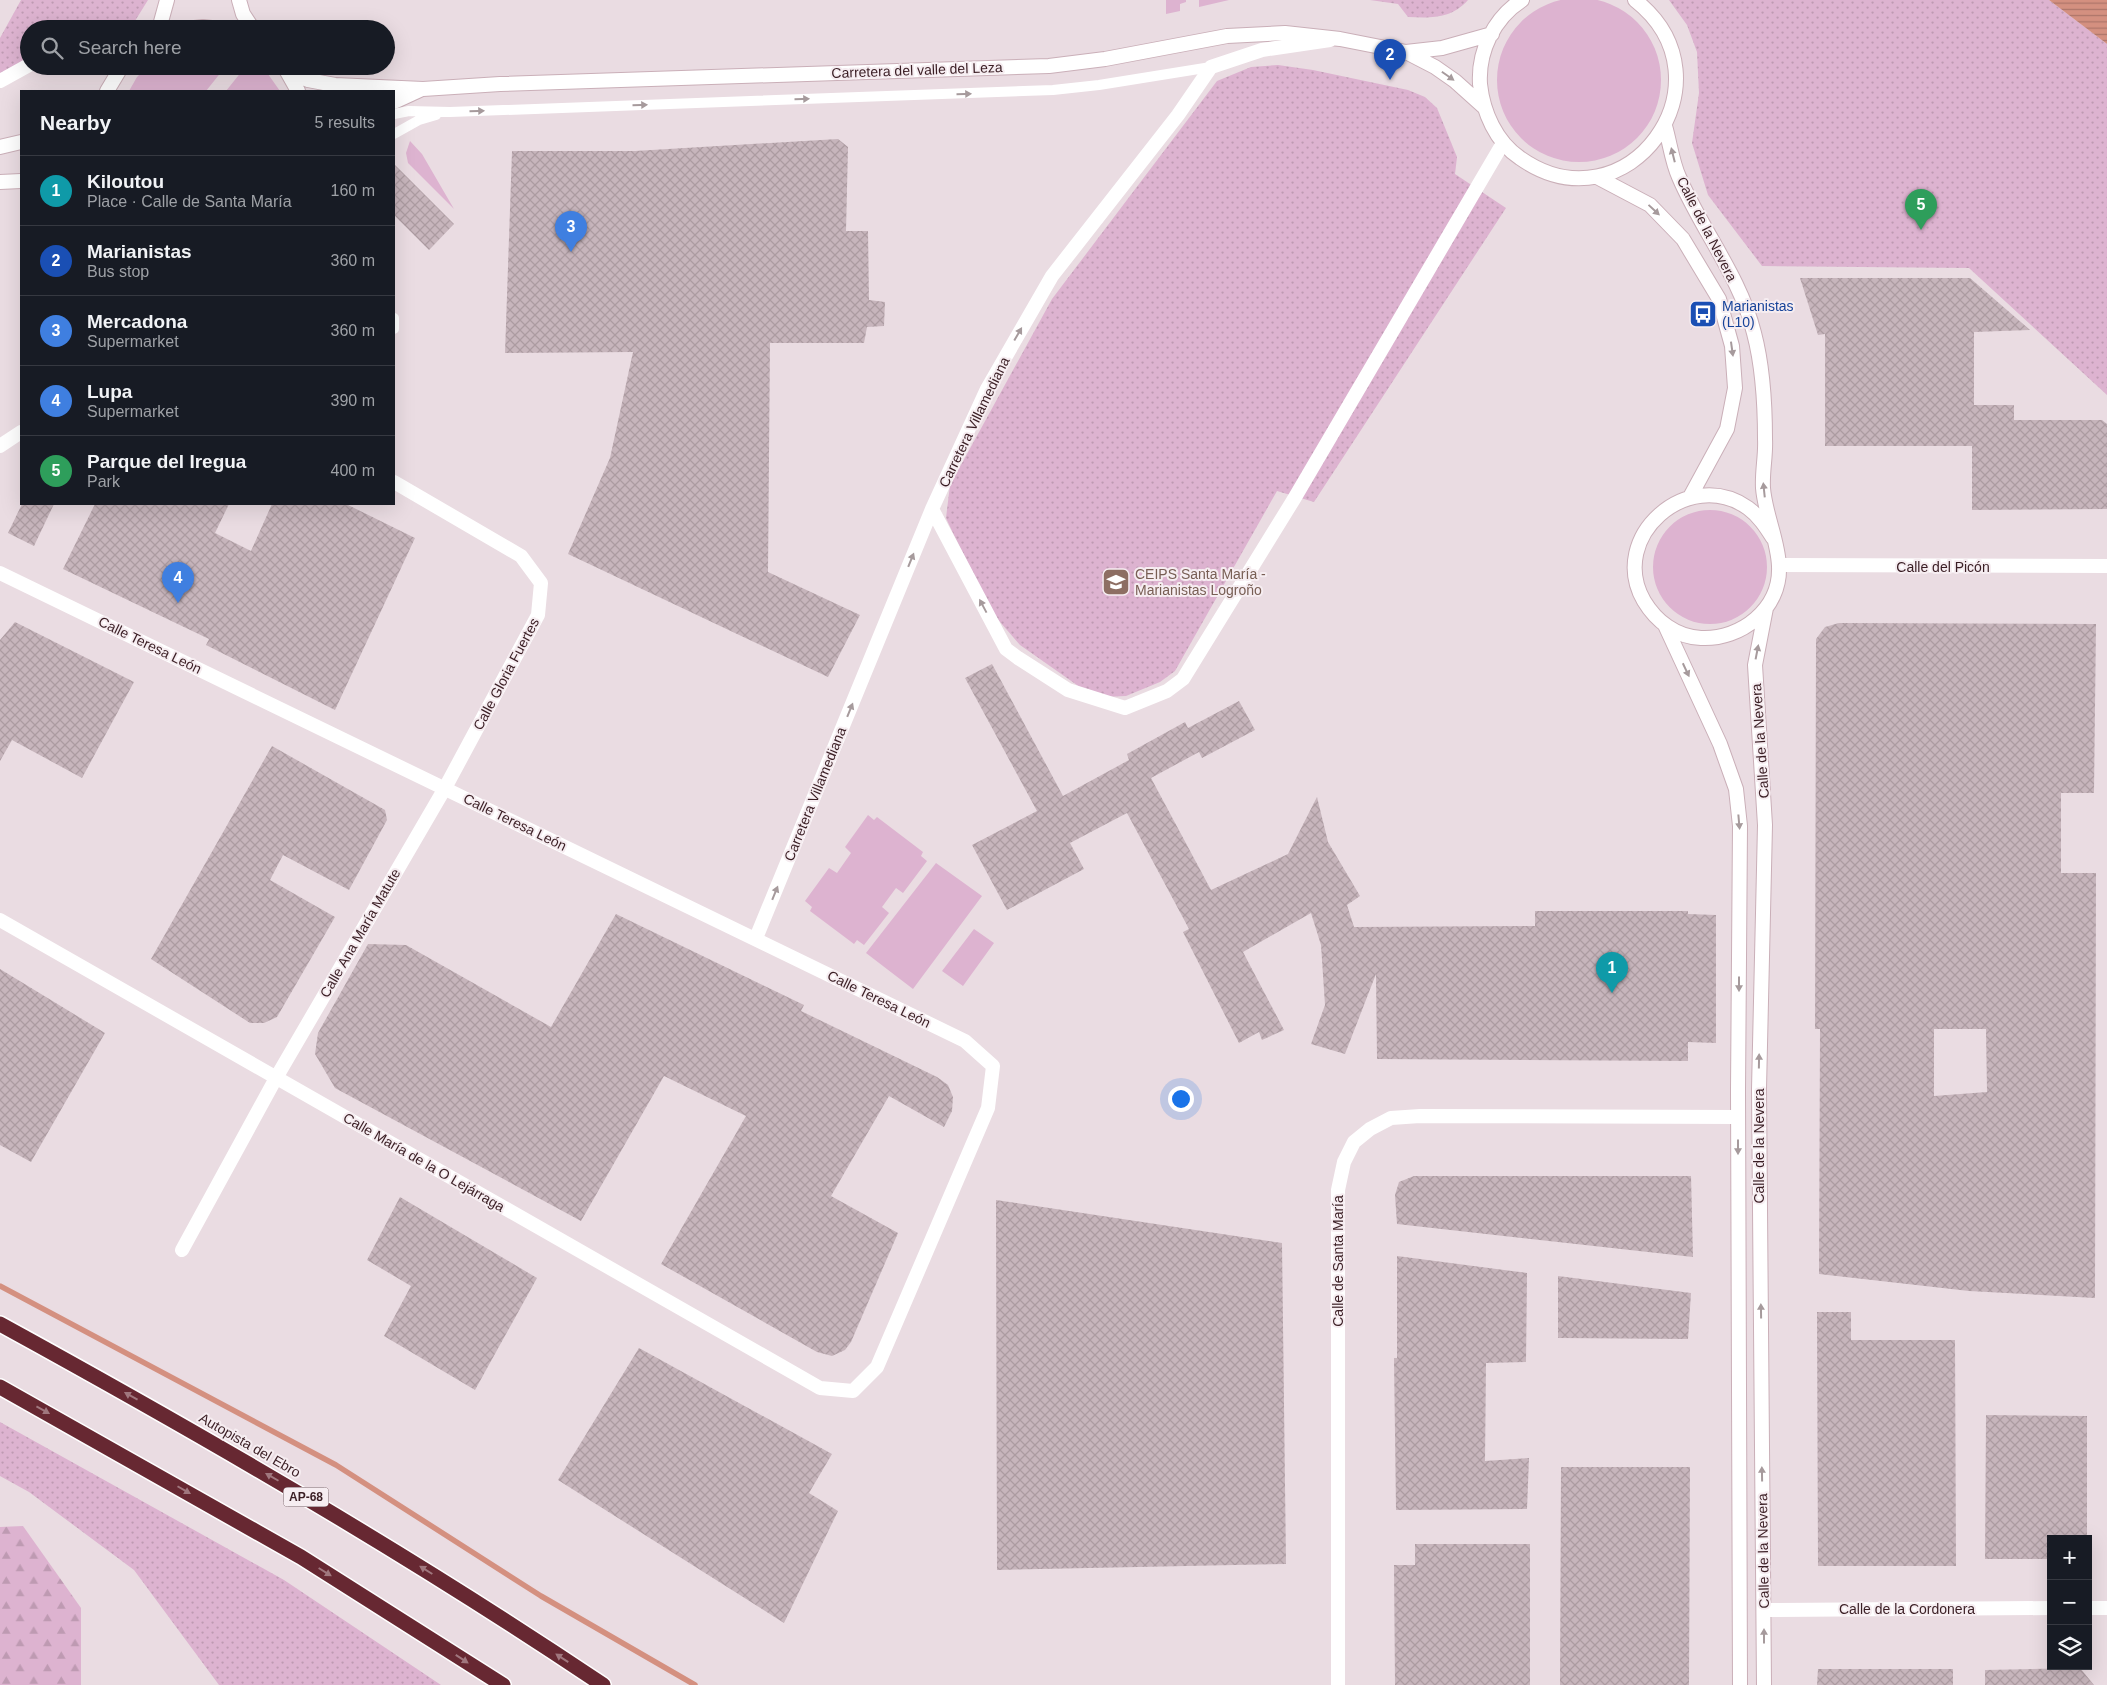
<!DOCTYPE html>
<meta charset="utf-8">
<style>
:root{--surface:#171b24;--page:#20242c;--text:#f1f3f6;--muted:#9ea1a6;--line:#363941;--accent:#49c7fb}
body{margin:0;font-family:Helvetica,sans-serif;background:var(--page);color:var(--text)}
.controls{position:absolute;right:15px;bottom:15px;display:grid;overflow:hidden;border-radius:0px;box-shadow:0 5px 20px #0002}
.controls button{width:45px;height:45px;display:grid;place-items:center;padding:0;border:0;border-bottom:1px solid var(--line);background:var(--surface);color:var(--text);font:25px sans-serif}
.you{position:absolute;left:1180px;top:1098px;width:18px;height:18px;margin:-12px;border:4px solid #fff;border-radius:50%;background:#1a73e8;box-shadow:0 0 0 8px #1a73e833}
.badge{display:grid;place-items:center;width:32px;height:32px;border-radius:50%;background:var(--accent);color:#fff;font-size:16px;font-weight:700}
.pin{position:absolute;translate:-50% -41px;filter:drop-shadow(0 1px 2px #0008)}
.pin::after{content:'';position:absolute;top:26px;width:18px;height:15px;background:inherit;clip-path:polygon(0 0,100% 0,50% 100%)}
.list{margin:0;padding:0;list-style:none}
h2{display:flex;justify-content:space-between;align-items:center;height:65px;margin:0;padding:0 20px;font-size:21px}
h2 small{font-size:16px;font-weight:400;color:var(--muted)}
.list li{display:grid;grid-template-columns:32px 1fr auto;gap:15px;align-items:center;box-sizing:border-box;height:70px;padding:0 20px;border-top:1px solid var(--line)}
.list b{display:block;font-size:19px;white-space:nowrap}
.list p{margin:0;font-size:16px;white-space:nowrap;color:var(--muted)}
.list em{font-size:16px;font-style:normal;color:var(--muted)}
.icon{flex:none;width:28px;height:28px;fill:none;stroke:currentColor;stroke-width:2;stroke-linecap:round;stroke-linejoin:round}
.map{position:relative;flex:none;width:2107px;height:1685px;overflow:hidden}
.search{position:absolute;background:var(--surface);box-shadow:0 5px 20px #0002;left:20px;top:20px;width:375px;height:55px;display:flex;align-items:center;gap:12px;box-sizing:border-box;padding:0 18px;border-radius:28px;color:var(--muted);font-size:19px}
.panel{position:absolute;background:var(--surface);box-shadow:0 5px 20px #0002;left:20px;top:90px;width:375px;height:415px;border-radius:0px}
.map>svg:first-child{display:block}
.grass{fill:url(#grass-dots)}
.forest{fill:url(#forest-firs)}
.garden{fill:#ddb3d0}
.water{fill:url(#water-rules)}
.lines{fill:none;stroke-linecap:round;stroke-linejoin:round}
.stream{stroke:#d49080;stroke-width:5.5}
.building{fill:url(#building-cross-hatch);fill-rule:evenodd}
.secondary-casing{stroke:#caafb8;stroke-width:16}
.motorway-casing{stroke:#fff;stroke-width:18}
.service{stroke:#fff;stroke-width:10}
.minor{stroke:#fff;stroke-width:14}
.secondary{stroke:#fff;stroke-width:14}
.motorway{stroke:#672832;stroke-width:15}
.oneway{fill:#a69a9c}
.oneway2{fill:#a0777e}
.labels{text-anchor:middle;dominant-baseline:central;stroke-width:4;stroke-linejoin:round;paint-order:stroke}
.shield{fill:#f6edf1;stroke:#725c62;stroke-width:1}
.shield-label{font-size:12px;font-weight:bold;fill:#3a1e24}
.street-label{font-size:14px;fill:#3a1e24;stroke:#f6edf1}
.transit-label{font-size:14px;fill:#164399;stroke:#f6edf1;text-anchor:start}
.education-label{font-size:14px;fill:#785e54;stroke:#f6edf1;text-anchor:start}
</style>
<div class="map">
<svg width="2107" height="1685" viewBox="0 0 2107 1685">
<defs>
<pattern id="grass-dots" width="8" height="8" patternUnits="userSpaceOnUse" patternTransform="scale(1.25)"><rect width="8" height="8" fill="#ddb3d0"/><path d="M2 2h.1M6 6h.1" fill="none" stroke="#be9ab2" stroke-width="1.8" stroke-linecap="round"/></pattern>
<pattern id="forest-firs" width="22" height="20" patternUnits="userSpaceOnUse" patternTransform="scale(1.25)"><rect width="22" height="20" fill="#ddb3d0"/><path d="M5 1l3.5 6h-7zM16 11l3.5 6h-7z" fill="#be9ab2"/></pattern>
<pattern id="water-rules" width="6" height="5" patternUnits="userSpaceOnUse" patternTransform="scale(1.25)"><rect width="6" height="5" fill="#d49080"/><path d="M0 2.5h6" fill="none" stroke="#ad7569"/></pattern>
<pattern id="building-cross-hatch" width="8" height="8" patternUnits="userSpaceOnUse" patternTransform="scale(1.25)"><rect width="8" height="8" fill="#c7b5bc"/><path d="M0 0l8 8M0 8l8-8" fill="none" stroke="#ac9ba1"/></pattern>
</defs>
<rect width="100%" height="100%" fill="#eadce2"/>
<path class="grass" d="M21 0H148L130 29H29V66L0 84V38Z
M1370 0H1468C1451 19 1432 18 1408 17L1398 4Z
M1669 0H2049L2107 44V395L1969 268 1762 266 1708 195 1692 143 1699 93 1697 52 1687 25Z
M1278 65 1313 70 1408 90 1425 97 1437 108 1457 157 1455 174 1506 208 1314 502 1277 491 1175 671 1160 682 1126 696 1103 697 1084 690 1020 645 994 615 952 531 946 518 950 485 1052 299 1217 81 1251 67Z
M0 1422 284 1580 441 1685H219L134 1570 29 1492 0 1476Z"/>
<path class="forest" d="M23 1526 81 1608V1685H0V1527Z"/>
<path class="garden" d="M1497 80a82 82 0 1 1 164 0a82 82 0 1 1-164 0Z
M1166 0H1186V2L1180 4V11L1166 14Z
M1199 0H1229L1199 7Z
M148 66H226L206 91H129L137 77Z
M246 66 263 67 280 91H226Z
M410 141 422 154 454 209 408 163 406 153Z
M1653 567a57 57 0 1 1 114 0a57 57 0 1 1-114 0Z
M868 815 874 820 877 817 923 852 921 856 927 861 903 893 896 888 882 907 889 913 864 945 857 940 854 944 810 911 812 907 805 901 829 868 837 873 851 853 845 847Z
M936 863 982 896 913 989 866 953Z
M974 929 994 943 963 986 942 971Z"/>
<path class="water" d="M2049 0H2107V44Z"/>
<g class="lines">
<path class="stream" d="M0 1286 336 1465 541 1596 695 1685"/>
</g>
<path class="building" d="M838 139 848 147 846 231H868L869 300 885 302 884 326 867 327 864 343H770L768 572 860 615 828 677 568 554 610 458 633 352 505 353 512 151H635Z
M394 164 454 224 429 250 394 215Z
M1800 278H1970L2030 330 1974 332V405H2014V420H2102L2107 424V509L1972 510V446H1825V334L1818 335Z
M22 504H54L34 546 8 533Z
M95 504H229L215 533 251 551 272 504H346L415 538 335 710 206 645 209 639 63 569Z
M15 622 134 682 82 778 12 740 0 761V640Z
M1839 623 2096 624 2094 793H2061V873H2096L2095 1298 1969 1291 1819 1274 1820 1029H1815L1816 639 1825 627ZM1934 1029H1986L1987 1092 1934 1096Z
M992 664 1063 796 1129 760 1127 754 1185 722 1188 728 1239 701 1255 730 1202 758 1199 752 1151 778 1211 890 1288 854 1317 797 1328 842 1360 896 1347 905 1354 927 1535 926V911H1688V914L1716 915V1043L1688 1042V1061L1377 1059 1376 974 1345 1054 1311 1044 1325 1005 1321 945 1311 913 1243 952 1284 1030 1262 1040 1259 1032 1239 1043 1183 932 1189 929 1127 813 1070 843 1084 869 1007 910 972 845 1037 811 965 678Z
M272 746 385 810 387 820 349 890 283 855 270 880 335 917 277 1017 264 1023H250L151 959Z
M616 914 804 1005 801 1011 937 1077 948 1085 953 1097 952 1111 944 1127 889 1096 831 1196 898 1233 851 1342 845 1350 832 1356 817 1352 661 1264 746 1116 664 1076 581 1221 335 1088 315 1054 318 1033 368 944 406 945 551 1027Z
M0 969 105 1033 31 1162 0 1145Z
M1414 1176H1691L1693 1257 1397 1224 1395 1195 1399 1182Z
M400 1197 537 1278 475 1390 384 1336 411 1286 367 1260Z
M996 1200 1282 1243 1286 1564 997 1570Z
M1397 1256 1527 1273 1526 1362 1486 1363 1485 1461 1529 1458 1527 1509 1396 1510 1394 1358H1397Z
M1558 1276 1691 1293 1688 1339 1558 1338Z
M1817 1312H1851V1340H1955L1956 1566H1818Z
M639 1348 832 1454 809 1493 838 1511 784 1623 558 1480Z
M1986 1415 2087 1416V1539H2051V1559H1985Z
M1561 1467H1690L1689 1685H1560Z
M1415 1544H1530V1685H1395L1394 1565H1415Z
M2080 1668 2094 1685H1985V1670Z
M1818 1669H1953V1685H1817Z"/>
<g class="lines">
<g class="secondary-casing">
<path id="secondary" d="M239 0 243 14 253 29
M1522 0C1494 18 1478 51 1480 84 1483 112 1496 142 1520 158 1627 233 1738 81 1635 0
M159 29 167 0
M186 29 203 27 220 29
M1406 52 1442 48 1492 34
M285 68 298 91
M287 71 308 80 335 85 423 89 500 84 1049 66 1105 59 1227 36 1285 33 1340 39 1406 52 1435 67 1455 81 1484 107
M107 91 122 66
M394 102 420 90
M1665 126C1670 143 1672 162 1679 177 1702 231 1740 276 1754 333 1763 367 1765 404 1765 439 1766 455 1762 471 1763 488 1765 514 1778 540 1779 566 1781 609 1741 640 1701 638 1676 637 1656 621 1644 601 1607 537 1688 466 1748 508 1759 516 1766 527 1773 538
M0 147 21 142
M1597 177 1650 205 1683 239 1719 299 1732 346 1735 388 1727 429 1690 497
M0 182 21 181
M1665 625 1720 744 1736 789 1740 826 1738 1090 1740 1685
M1764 1685 1759 1089 1765 825 1755 665 1766 608"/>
</g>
<g class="motorway-casing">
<path id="motorway" d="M0 1324C206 1437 408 1554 603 1685
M0 1387 301 1557 503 1685"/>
</g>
<path class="service" d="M394 114 409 111 450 112 1053 90 1099 85 1211 67
M394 134 419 120 436 115
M394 318V329"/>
<path class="minor" d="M0 81 29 65
M0 446 21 432
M932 509 1006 649 1018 658 1068 690 1125 708 1167 691 1183 679 1294 499 1503 143
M1779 565 2107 566
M0 573 965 1041 993 1066 988 1108 877 1367 853 1391 820 1388 0 920
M756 938 932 509 987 389 1052 276 1178 115 1211 67 1262 50 1330 40
M182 1250 276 1078 445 788 538 615 541 583 521 556 394 482
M2088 1608H2107
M1764 1610 2051 1608
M1338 1685V1190L1344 1162 1354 1142 1370 1129 1391 1118 1420 1116 1738 1117"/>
<use href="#secondary" class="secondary"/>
<use href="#motorway" class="motorway"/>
</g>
<defs><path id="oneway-solid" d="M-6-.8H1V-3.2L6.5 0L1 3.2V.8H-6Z" transform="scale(1.25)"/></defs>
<g class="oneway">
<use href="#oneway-solid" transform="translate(1448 76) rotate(35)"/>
<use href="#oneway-solid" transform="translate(964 94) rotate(-2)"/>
<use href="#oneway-solid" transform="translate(802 99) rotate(-2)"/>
<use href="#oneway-solid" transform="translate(640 105) rotate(-2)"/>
<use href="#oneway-solid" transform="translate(477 111) rotate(-2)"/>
<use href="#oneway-solid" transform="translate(1673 155) rotate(-104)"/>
<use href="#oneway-solid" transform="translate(1654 210) rotate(43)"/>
<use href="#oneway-solid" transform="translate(1018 334) rotate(-60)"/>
<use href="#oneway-solid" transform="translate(1732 349) rotate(82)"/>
<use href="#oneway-solid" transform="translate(1764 490) rotate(-96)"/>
<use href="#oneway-solid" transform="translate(911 560) rotate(-68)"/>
<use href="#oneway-solid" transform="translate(983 606) rotate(-118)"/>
<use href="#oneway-solid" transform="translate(1757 652) rotate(-79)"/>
<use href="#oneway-solid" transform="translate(1686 670) rotate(65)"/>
<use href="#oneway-solid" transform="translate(850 710) rotate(-68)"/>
<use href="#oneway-solid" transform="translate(1739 822) rotate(85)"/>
<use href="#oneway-solid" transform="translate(775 893) rotate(-68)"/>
<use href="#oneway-solid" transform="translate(1739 984) rotate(90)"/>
<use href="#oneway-solid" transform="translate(1759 1061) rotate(-89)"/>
<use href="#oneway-solid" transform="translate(1738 1147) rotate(90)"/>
<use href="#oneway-solid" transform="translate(1761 1311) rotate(-91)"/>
<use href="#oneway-solid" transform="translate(1762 1474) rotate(-91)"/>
<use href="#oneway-solid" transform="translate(1764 1636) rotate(-90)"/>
</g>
<g class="oneway2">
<use href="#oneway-solid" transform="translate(131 1396) rotate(-151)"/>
<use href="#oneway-solid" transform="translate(43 1410) rotate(29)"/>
<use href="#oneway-solid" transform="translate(272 1477) rotate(-150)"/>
<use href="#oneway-solid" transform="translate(184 1490) rotate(30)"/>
<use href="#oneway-solid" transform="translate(426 1570) rotate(-148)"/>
<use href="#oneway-solid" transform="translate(325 1572) rotate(32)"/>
<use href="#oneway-solid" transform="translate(562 1658) rotate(-147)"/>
<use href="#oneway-solid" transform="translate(462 1659) rotate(33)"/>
</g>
<defs>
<g id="bus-square" transform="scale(1.4375)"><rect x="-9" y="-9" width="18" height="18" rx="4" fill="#1a4fb4" stroke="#f6edf1"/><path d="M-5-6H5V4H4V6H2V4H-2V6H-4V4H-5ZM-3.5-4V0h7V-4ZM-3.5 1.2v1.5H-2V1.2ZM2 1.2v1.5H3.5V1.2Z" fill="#fff"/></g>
<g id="university-square" transform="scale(1.4375)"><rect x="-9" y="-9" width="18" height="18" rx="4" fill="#8d6e63" stroke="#f6edf1"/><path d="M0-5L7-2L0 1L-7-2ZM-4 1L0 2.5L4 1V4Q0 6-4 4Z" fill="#fff"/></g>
</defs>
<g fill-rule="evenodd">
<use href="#bus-square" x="1703" y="314"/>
<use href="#university-square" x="1116" y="582"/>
</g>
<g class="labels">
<rect class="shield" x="283.5" y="1487.5" width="45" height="19" rx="4"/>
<g class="shield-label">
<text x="306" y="1497">AP-68</text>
</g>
<g class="street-label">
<text transform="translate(917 70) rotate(-2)">Carretera del valle del Leza</text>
<text transform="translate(1707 229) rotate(63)">Calle de la Nevera</text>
<text transform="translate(974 422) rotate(-64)">Carretera Villamediana</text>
<text x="1943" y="567">Calle del Picón</text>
<text transform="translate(150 645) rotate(26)">Calle Teresa León</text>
<text transform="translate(506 674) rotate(-62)">Calle Gloria Fuertes</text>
<text transform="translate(1760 741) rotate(-94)">Calle de la Nevera</text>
<text transform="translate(815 794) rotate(-68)">Carretera Villamediana</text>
<text transform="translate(515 822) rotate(26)">Calle Teresa León</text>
<text transform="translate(360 933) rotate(-60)">Calle Ana María Matute</text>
<text transform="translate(879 999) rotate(26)">Calle Teresa León</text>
<text transform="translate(1759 1146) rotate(-90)">Calle de la Nevera</text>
<text transform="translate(424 1162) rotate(30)">Calle María de la O Lejárraga</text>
<text transform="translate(1338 1261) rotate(-90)">Calle de Santa María</text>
<text transform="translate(250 1445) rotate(30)">Autopista del Ebro</text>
<text transform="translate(1763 1551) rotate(-91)">Calle de la Nevera</text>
<text x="1907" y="1609">Calle de la Cordonera</text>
</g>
<g class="transit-label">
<text x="1722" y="306">Marianistas<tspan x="1722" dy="16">(L10)</tspan></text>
</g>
<g class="education-label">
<text x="1135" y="574">CEIPS Santa María -<tspan x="1135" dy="16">Marianistas Logroño</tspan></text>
</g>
</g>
</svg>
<div class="controls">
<button>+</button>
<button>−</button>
<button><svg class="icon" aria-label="layers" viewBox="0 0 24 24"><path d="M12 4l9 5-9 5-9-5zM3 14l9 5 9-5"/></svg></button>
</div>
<div class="you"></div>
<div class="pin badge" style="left:1612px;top:993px;background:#0f9aa8">1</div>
<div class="pin badge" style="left:1390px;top:80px;background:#1a4fb4">2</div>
<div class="pin badge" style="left:571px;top:252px;background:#3f7fe0">3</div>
<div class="pin badge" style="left:178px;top:603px;background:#3f7fe0">4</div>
<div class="pin badge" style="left:1921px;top:230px;background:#2e9e5b">5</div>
<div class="search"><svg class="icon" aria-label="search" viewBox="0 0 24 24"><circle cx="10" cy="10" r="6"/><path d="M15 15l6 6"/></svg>Search here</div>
<section class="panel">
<h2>Nearby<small>5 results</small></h2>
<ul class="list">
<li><span class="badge" style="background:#0f9aa8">1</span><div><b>Kiloutou</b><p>Place · Calle de Santa María</p></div><em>160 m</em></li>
<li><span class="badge" style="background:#1a4fb4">2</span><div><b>Marianistas</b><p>Bus stop</p></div><em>360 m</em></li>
<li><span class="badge" style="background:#3f7fe0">3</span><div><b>Mercadona</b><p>Supermarket</p></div><em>360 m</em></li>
<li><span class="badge" style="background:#3f7fe0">4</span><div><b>Lupa</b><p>Supermarket</p></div><em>390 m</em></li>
<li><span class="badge" style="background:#2e9e5b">5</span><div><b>Parque del Iregua</b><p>Park</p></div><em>400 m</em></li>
</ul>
</section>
</div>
